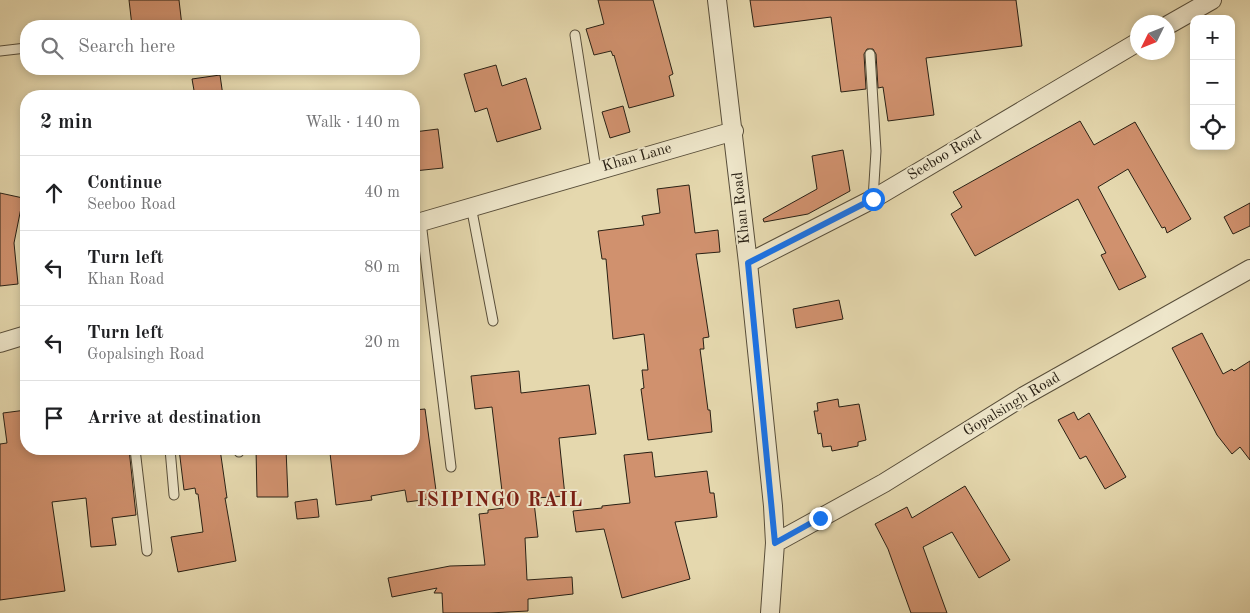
<!DOCTYPE html>
<meta charset="utf-8">
<style>
:root{--surface:#fff;--page:#f6f6f6;--text:#202124;--muted:#757577;--line:#e0e0e0}
body{margin:0;font-family:"Old Standard TT",serif;background:var(--page);color:var(--text)}
.controls{position:absolute;right:15px;top:15px;display:grid;overflow:hidden;border-radius:10px;box-shadow:0 2px 8px #0003}
.controls button{width:45px;height:45px;display:grid;place-items:center;padding:0;border:0;border-bottom:1px solid var(--line);background:var(--surface);color:var(--text);font:25px sans-serif}
.compass{position:absolute;left:1130px;top:15px;width:45px;height:45px;border-radius:50%;background:var(--surface);box-shadow:0 2px 8px #0003;rotate:227deg}
.stop{position:absolute;width:15px;height:15px;margin:-11px;border:4px solid #1a73e8;border-radius:50%;background:#fff}
.stop.end{background:#1a73e8;border-color:#fff;box-shadow:0 1px 5px #0008}
.list{margin:0;padding:0;list-style:none}
h2{display:flex;justify-content:space-between;align-items:center;height:65px;margin:0;padding:0 20px;font-size:21px}
h2 small{font-size:16px;font-weight:400;color:var(--muted)}
.list li{display:grid;grid-template-columns:32px 1fr auto;gap:15px;align-items:center;box-sizing:border-box;height:75px;padding:0 20px;border-top:1px solid var(--line)}
.list b{display:block;font-size:19px;white-space:nowrap}
.list p{margin:0;font-size:16px;white-space:nowrap;color:var(--muted)}
.list em{font-size:16px;font-style:normal;color:var(--muted)}
.icon{flex:none;width:28px;height:28px;fill:none;stroke:currentColor;stroke-width:2;stroke-linecap:round;stroke-linejoin:round}
.map{position:relative;flex:none;width:1250px;height:613px;overflow:hidden}
.search{position:absolute;background:var(--surface);box-shadow:0 2px 8px #0003;left:20px;top:20px;width:400px;height:55px;display:flex;align-items:center;gap:12px;box-sizing:border-box;padding:0 18px;border-radius:20px;color:var(--muted);font-size:19px}
.panel{position:absolute;background:var(--surface);box-shadow:0 2px 8px #0003;left:20px;top:90px;width:400px;height:365px;border-radius:20px}
.map>svg:first-child{display:block}
.building{fill:#d0916e;stroke:#292014}
.lines{fill:none;stroke-linecap:round;stroke-linejoin:round}
.lane-casing{stroke:#584e3a;stroke-width:11}
.street-casing{stroke:#584e3a;stroke-width:20}
.lane{stroke:#eee6ca;stroke-width:9}
.street{stroke:#eee6ca;stroke-width:18}
.route{stroke:#1a73e8;stroke-width:6}
.labels{text-anchor:middle;dominant-baseline:central;stroke-width:4;stroke-linejoin:round;paint-order:stroke}
.street-label{font-size:15px;fill:#292014;stroke:#eee6ca}
.district-label{font-size:20px;font-weight:bold;letter-spacing:1px;fill:#7a1f14;stroke:#eee6ca}
</style>
<div class="map">
<svg width="1250" height="613" viewBox="0 0 1250 613">
<rect width="100%" height="100%" fill="#e5d8ae"/>
<filter id="stains"><feTurbulence type="fractalNoise" baseFrequency=".004" numOctaves="4"/><feColorMatrix values="0 0 0 0 .2 0 0 0 0 .09 0 0 0 0 .02 0 0 0 .5 -.17"/></filter>
<radialGradient id="worn" r=".72"><stop offset=".6" stop-color="#630" stop-opacity="0"/><stop offset="1" stop-color="#630" stop-opacity=".3"/></radialGradient>
<path class="building" d="M129 0H179L182 26H132Z
M598 0H653L673 74 669 76 674 96 629 108 614 55 613 56 611 51 594 55 586 29 604 24Z
M750 0H1016L1022 46 926 58 934 115 888 121 883 87 878 88 876 54 873 49H867L864 54 866 89 841 92 831 17 754 27Z
M496 65 502 86 526 78 541 129 497 142 487 108 475 112 464 74Z
M220 75 223 96H195L192 79Z
M623 106 630 132 610 138 602 112Z
M1080 121 1094 145 1135 122 1191 219 1167 233 1165 227 1162 228 1128 169 1098 187 1146 277 1119 290 1101 255 1106 253 1078 199 975 256 951 214 962 207 953 192Z
M438 129 443 168 414 171V132Z
M843 150 850 191 808 214 764 222 763 219 817 189 812 156Z
M689 185 695 233 718 230 720 252 696 254 709 337 703 338 704 349H700L708 410H710L712 432 648 440 641 389 644 388 642 370H648L644 334 613 339 606 259H602L598 231 644 225 642 216 660 213 657 189Z
M0 193 23 198 14 243 18 284 0 286Z
M1250 203V226L1233 234 1224 217Z
M839 300 843 319 796 328 793 309Z
M1202 333 1223 374 1232 369 1234 371 1250 361V460L1240 447 1232 454 1217 435 1172 348Z
M519 371 521 393 589 385 596 434 559 438 565 496 536 498V501L534 502 538 537 525 538 527 580 572 577 573 594 528 599V611L489 613H443L442 593H434L437 588 392 597 388 578 450 566 485 565 479 514 488 513V510L504 508 492 407 475 409 471 376Z
M838 399 839 407 859 404 866 440 858 442V446L832 451 831 446 823 447 821 433 818 434 814 411H818L817 403Z
M425 409 437 498 407 502 405 490 371 496 372 500 336 505 330 453 336 452 335 449H414V410Z
M26 410V449H129L136 515 112 518 116 545 91 547 86 498 52 502 65 591 0 600V444L7 443 3 413Z
M1074 412 1078 420 1089 413 1126 477 1105 489 1086 456 1080 459 1058 420Z
M179 449H220L227 498H225L236 561 178 572 171 537 203 532 198 494H196L195 488 184 490Z
M256 449H286L288 497H257Z
M652 452 655 477 707 471 710 493H714L717 517 675 522 690 579 622 598 604 529 576 532 573 511 602 508V506L630 503 624 455Z
M965 486 1010 560 979 578 952 532 923 547 947 613H911L888 549 875 524 907 507 912 518Z
M317 499 319 517 297 519 295 502Z"/>
<g class="lines">
<g class="lane-casing">
<path id="lane" d="M575 35 596 170
M0 51 26 48
M870 54 876 151 873 199
M471 206 493 321
M421 222 451 467
M135 449 147 551
M170 449 174 495
M239 452V449"/>
</g>
<g class="street-casing">
<path id="street" d="M717 0 748 263 773 506 775 543 770 613
M1168 25 1212 0
M414 224 734 131
M748 263 873 199 1138 42
M0 343 26 335
M775 543 884 483 1024 396 1250 269"/>
</g>
<use href="#lane" class="lane"/>
<use href="#street" class="street"/>
</g>
<g class="lines">
<path class="route" d="M820 518 775 543 748 263 873 199"/>
</g>
<g class="labels">
<g class="street-label">
<text transform="translate(945 156) rotate(-31)">Seeboo Road</text>
<text transform="translate(637 158) rotate(-16)">Khan Lane</text>
<text transform="translate(742 208) rotate(-96)">Khan Road</text>
<text transform="translate(1012 405) rotate(-31)">Gopalsingh Road</text>
</g>
<g class="district-label">
<text x="500" y="501">ISIPINGO RAIL</text>
</g>
</g>
<rect width="100%" height="100%" filter="url(#stains)"/>
<rect width="100%" height="100%" fill="url(#worn)"/>
</svg>
<div class="controls">
<button>+</button>
<button>−</button>
<button><svg class="icon" aria-label="locate" viewBox="0 0 24 24"><circle cx="12" cy="12" r="6"/><path d="M12 2v4M12 18v4M2 12h4M18 12h4"/></svg></button>
</div>
<svg class="compass" viewBox="-18 -18 36 36"><path d="M0-13l5 13h-10z" fill="#e53935"/><path d="M0 13l5-13h-10z" fill="#757577"/></svg>
<div class="stop" style="left:873px;top:199px"></div>
<div class="stop end" style="left:820px;top:518px"></div>
<div class="search"><svg class="icon" aria-label="search" viewBox="0 0 24 24"><circle cx="10" cy="10" r="6"/><path d="M15 15l6 6"/></svg>Search here</div>
<section class="panel">
<h2>2 min<small>Walk · 140 m</small></h2>
<ul class="list">
<li><svg class="icon" aria-label="ahead" viewBox="0 0 24 24"><path d="M12 20V5M6 11l6-6 6 6"/></svg><div><b>Continue</b><p>Seeboo Road</p></div><em>40 m</em></li>
<li><svg class="icon" aria-label="left" viewBox="0 0 24 24"><path d="M17 20v-9H6M10 6l-5 5 5 5"/></svg><div><b>Turn left</b><p>Khan Road</p></div><em>80 m</em></li>
<li><svg class="icon" aria-label="left" viewBox="0 0 24 24"><path d="M17 20v-9H6M10 6l-5 5 5 5"/></svg><div><b>Turn left</b><p>Gopalsingh Road</p></div><em>20 m</em></li>
<li><svg class="icon" aria-label="arrive" viewBox="0 0 24 24"><path d="M6 21V4h12l-3 4 3 4H6"/></svg><div><b>Arrive at destination</b></div></li>
</ul>
</section>
</div>
